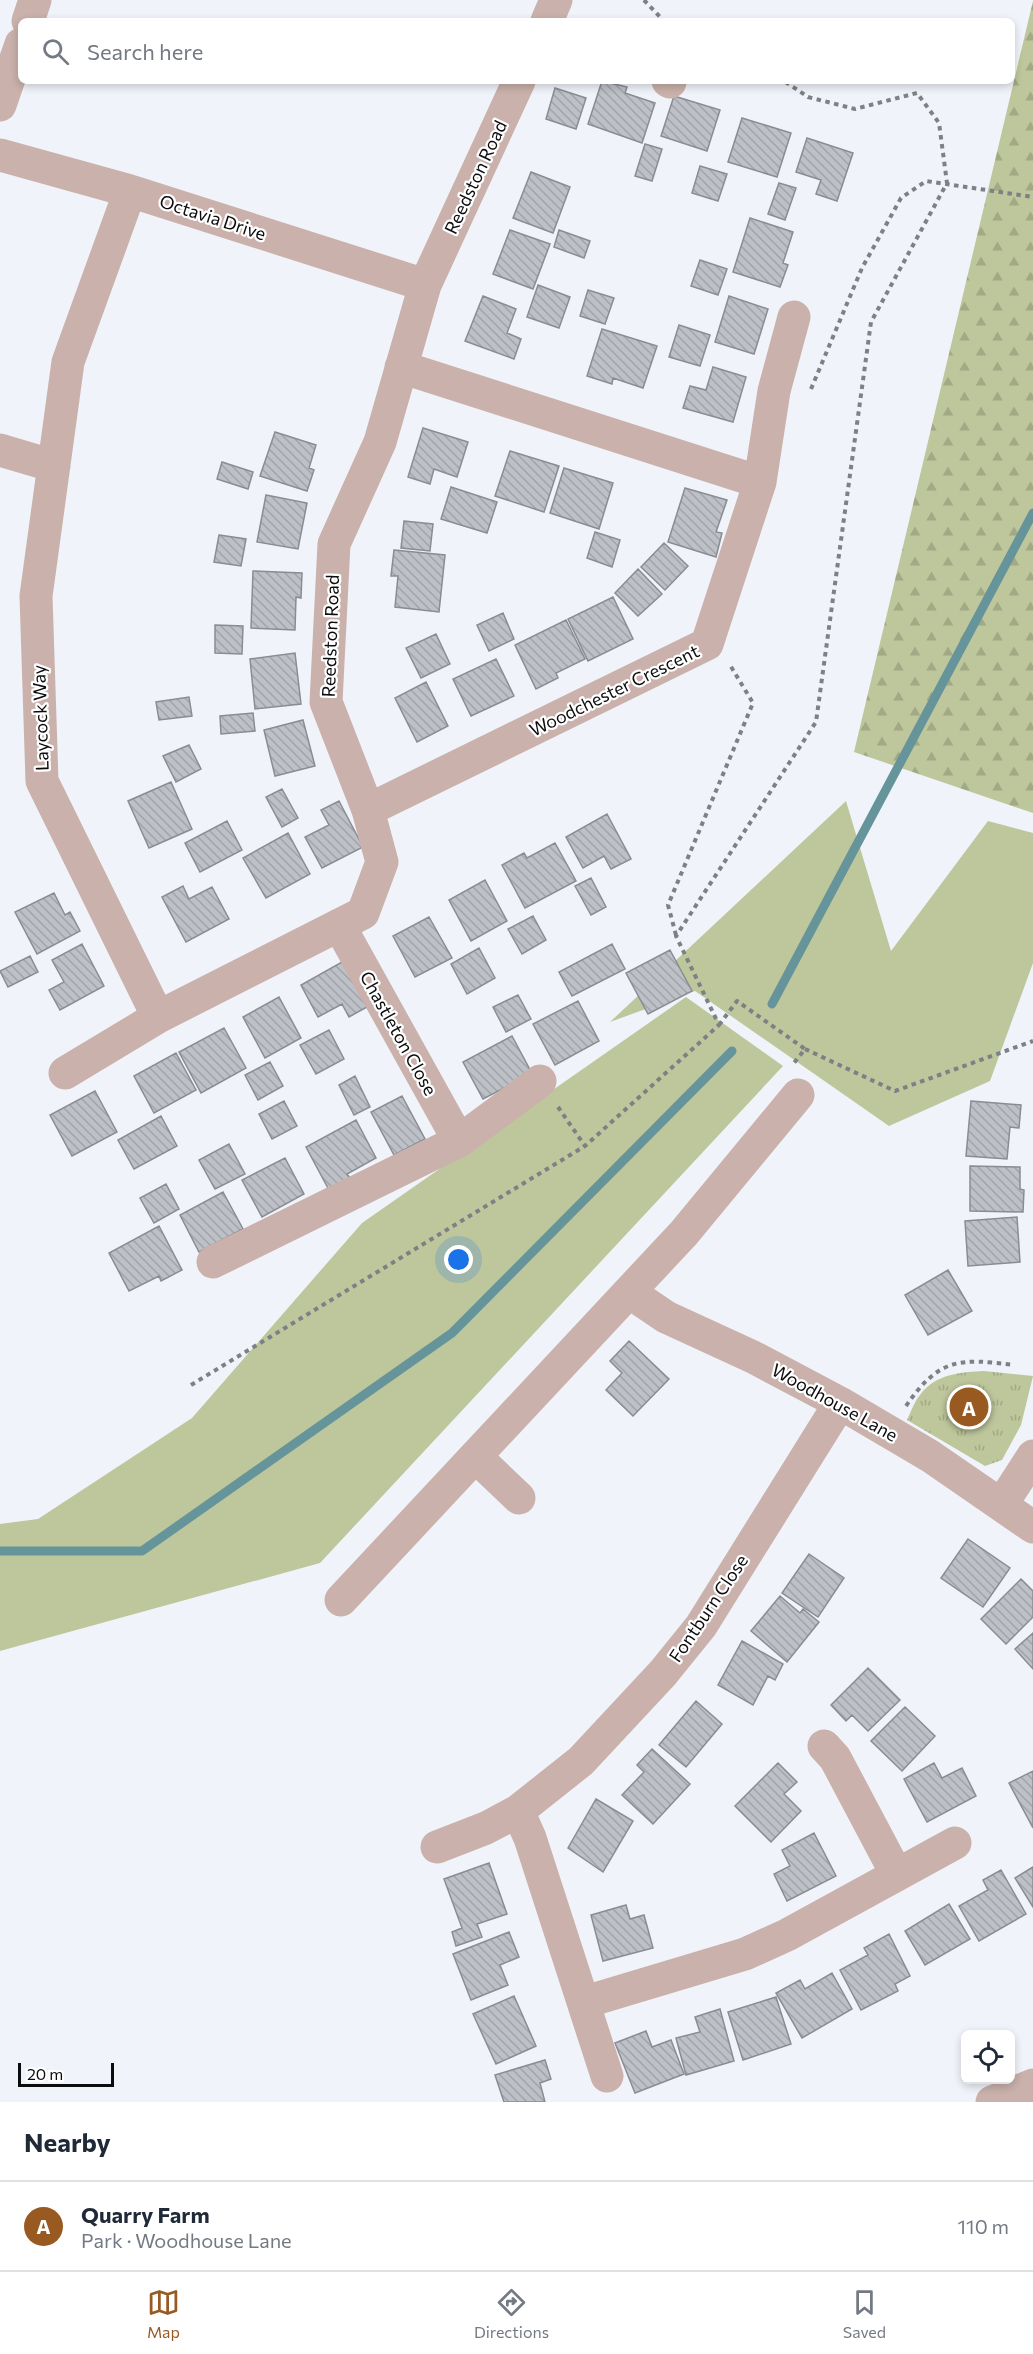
<!DOCTYPE html>
<meta charset="utf-8">
<style>
:root{--surface:#fff;--page:#f6f6f7;--text:#1f2937;--muted:#747a83;--line:#e0e1e3;--accent:#995a22}
body{margin:0;font-family:Commissioner,sans-serif;background:var(--page);color:var(--text)}
.controls{position:absolute;right:18px;bottom:18px;display:grid;overflow:hidden;border-radius:9px;box-shadow:0 3px 9px #0003}
.controls button{width:54px;height:54px;display:grid;place-items:center;padding:0;border:0;border-bottom:2px solid var(--line);background:var(--surface);color:var(--text);font:30px sans-serif}
.scale{position:absolute;left:18px;bottom:15px;width:96px;box-sizing:border-box;padding-left:6px;border:3px solid #0b0c0e;border-top:0;font-size:16px;line-height:21px;white-space:nowrap;color:#0b0c0e;-webkit-text-stroke:4px #fff;paint-order:stroke}
.you{position:absolute;left:459px;top:1260px;width:21px;height:21px;margin:-15px;border:4px solid #fff;border-radius:50%;background:#1a73e8;box-shadow:0 0 0 9px #1a73e833}
.badge{display:grid;place-items:center;width:39px;height:39px;border-radius:50%;background:var(--accent);color:#fff;font-size:20px;font-weight:700}
.pin{position:absolute;translate:-50% -50%;border:3px solid #fff;box-shadow:0 2px 6px #0006}
.list{margin:0;padding:0;list-style:none}
h2{display:flex;justify-content:space-between;align-items:center;height:78px;margin:0;padding:0 24px;font-size:26px}
h2 small{font-size:20px;font-weight:400;color:var(--muted)}
.list li{display:grid;grid-template-columns:39px 1fr auto;gap:18px;align-items:center;box-sizing:border-box;height:90px;padding:0 24px;border-top:2px solid var(--line)}
.list b{display:block;font-size:22px;white-space:nowrap}
.list p{margin:0;font-size:20px;white-space:nowrap;color:var(--muted)}
.list em{font-size:20px;font-style:normal;color:var(--muted)}
.icon{flex:none;width:33px;height:33px;fill:none;stroke:currentColor;stroke-width:2;stroke-linecap:round;stroke-linejoin:round}
.map{position:relative;flex:none;width:1033px;height:2102px;overflow:hidden}
.search{position:absolute;background:var(--surface);box-shadow:0 3px 9px #0003;left:18px;right:18px;top:18px;height:66px;display:flex;align-items:center;gap:15px;box-sizing:border-box;padding:0 21px;border-radius:9px;color:var(--muted);font-size:22px}
.sheet{height:168px;background:var(--surface)}
nav{display:flex;justify-content:space-around;align-items:center;box-sizing:border-box;height:84px;border-top:2px solid var(--line);background:var(--surface);font-size:16px;color:var(--muted)}
nav a{display:grid;justify-items:center;gap:3px}
nav .on{color:var(--accent)}
.map>svg:first-child{display:block}
.grass{fill:#bec69c}
.forest{fill:url(#forest-firs)}
.park{fill:url(#park-tufts)}
.lines{fill:none;stroke-linecap:round;stroke-linejoin:round}
.stream{stroke:#66949b;stroke-width:9}
.building{fill:url(#building-back-hatch);stroke:#898c92;stroke-width:1.5}
.path{stroke:#7d8084;stroke-width:4;stroke-dasharray:4.5 4.5;stroke-linecap:butt}
.minor{stroke:#cab1ab;stroke-width:33}
.labels{text-anchor:middle;dominant-baseline:central;stroke-width:4.5;stroke-linejoin:round;paint-order:stroke}
.street-label{font-size:18px;fill:#0b0c0e;stroke:#fff}
</style>
<div class="map">
<svg width="1033" height="2102" viewBox="0 0 1033 2102">
<defs>
<pattern id="forest-firs" width="22" height="20" patternUnits="userSpaceOnUse" patternTransform="scale(1.5)"><rect width="22" height="20" fill="#bec69c"/><path d="M5 1l3.5 6h-7zM16 11l3.5 6h-7z" fill="#a2a985"/></pattern>
<pattern id="park-tufts" width="24" height="20" patternUnits="userSpaceOnUse" patternTransform="scale(1.5)"><rect width="24" height="20" fill="#bec69c"/><path d="M3 7l-1-3M5 7V3M7 7l1-3M15 17l-1-3M17 17v-4M19 17l1-3" fill="none" stroke="#a2a985"/></pattern>
<pattern id="building-back-hatch" width="6" height="6" patternUnits="userSpaceOnUse" patternTransform="scale(1.5)"><rect width="6" height="6" fill="#bdc1c7"/><path d="M-1 5l2 2M0 0l6 6M5-1l2 2" fill="none" stroke="#a1a5aa"/></pattern>
</defs>
<rect width="100%" height="100%" fill="#f0f4fa"/>
<path class="grass" d="M846 801 891 951 988 821 1033 833V963L990 1081 889 1126 695 991 610 1022Z
M686 997 783 1066 320 1563 0 1651V1524L38 1519 192 1418 362 1223Z"/>
<path class="forest" d="M1033 1V813L854 752Z"/>
<path class="park" d="M984 1371 1033 1376 1021 1425 1002 1460 985 1466 907 1420C911 1412 914 1402 920 1395 935 1374 961 1372 984 1371Z"/>
<g class="lines">
<path class="stream" d="M772 1004 1033 513
M0 1551H142L452 1333 732 1051"/>
</g>
<path class="building" d="M602 81 627 87 625 93 655 103 642 143 588 124Z
M555 88 586 98 576 129 546 119Z
M674 96 720 110 707 151 661 136Z
M742 118 791 133 777 177 728 162Z
M807 138 853 153 837 201 816 194 821 180 796 172Z
M645 144 662 149 652 181 635 176Z
M700 166 727 174 718 201 692 193Z
M531 172 570 187 553 233 513 218Z
M779 183 796 188 785 220 768 214Z
M750 218 793 232 783 263 788 265 780 287 733 272Z
M510 230 550 244 533 289 493 274Z
M559 230 590 241 584 258 554 247Z
M700 260 727 269 718 295 691 286Z
M538 285 570 297 559 328 527 317Z
M588 290 614 298 605 324 580 316Z
M483 296 516 309 507 333 521 339 514 359 465 341Z
M729 296 768 309 754 354 715 342Z
M679 325 710 335 700 366 669 357Z
M602 329 657 346 643 388 613 378 612 384 587 376Z
M713 367 746 377 733 422 683 408 690 386 706 390Z
M423 428 468 442 457 477 434 469 430 484 408 477Z
M275 432 316 445 309 468 314 470 307 491 260 476Z
M510 451 559 466 544 512 495 496Z
M222 462 253 472 248 489 217 479Z
M564 468 613 483 599 529 550 513Z
M451 487 497 502 487 533 441 519Z
M685 488 727 500 716 532 722 533 716 557 668 542Z
M266 495 307 503 298 549 257 542Z
M404 521 433 524 430 551 401 548Z
M595 532 620 540 612 567 587 558Z
M219 535 246 539 241 566 214 562Z
M664 543 688 566 665 590 641 567Z
M394 550 445 555 439 612 395 607 398 576H391Z
M638 569 662 594 638 616 615 593Z
M253 571 302 573 301 598 296 597 295 630 251 628Z
M613 597 633 639 588 661 568 619Z
M503 613 514 639 489 651 477 625Z
M566 620 585 659 556 673 558 678 536 689 515 645Z
M215 625 243 626 242 654 215 653Z
M436 634 450 664 421 678 406 648Z
M295 653 301 704 255 709 250 659Z
M496 659 514 696 471 716 453 679Z
M426 682 448 726 417 742 395 698Z
M189 697 192 716 159 720 156 702Z
M253 713 255 731 221 734 220 716Z
M303 720 315 766 275 776 264 730Z
M189 745 201 769 176 782 163 756Z
M171 782 192 829 149 848 128 801Z
M282 789 298 818 282 827 266 797Z
M339 801 363 847 322 868 305 837 329 825 321 810Z
M607 814 631 859 611 869 604 856 583 868 566 837Z
M227 821 242 850 200 872 185 843Z
M288 833 310 874 266 898 243 858Z
M555 843 576 881 525 908 502 865 524 853 527 858Z
M591 878 606 907 591 915 575 886Z
M485 880 507 921 471 941 449 900Z
M183 886 189 899 212 887 229 919 186 942 162 897Z
M54 893 65 915 70 912 80 931 37 954 15 912Z
M533 916 546 940 522 954 508 929Z
M429 917 452 958 415 977 393 936Z
M82 944 104 986 60 1010 49 990 64 982 52 960Z
M612 944 625 969 572 996 559 972Z
M479 948 495 978 467 994 451 964Z
M670 950 692 991 648 1014 626 973Z
M30 956 38 972 8 987 0 971Z
M342 962 367 1007 349 1017 342 1004 318 1017 301 985Z
M518 995 531 1019 506 1032 493 1007Z
M279 997 301 1038 265 1058 243 1017Z
M578 1001 599 1041 555 1065 533 1024Z
M224 1028 246 1068 201 1093 179 1052Z
M329 1030 344 1059 316 1074 300 1045Z
M512 1036 535 1079 510 1085 483 1099 463 1062Z
M176 1053 196 1090 154 1113 134 1076Z
M270 1062 283 1086 258 1100 245 1075Z
M355 1076 370 1107 354 1115 339 1085Z
M95 1091 117 1132 72 1156 50 1115Z
M402 1096 425 1139 394 1155 371 1112Z
M284 1101 297 1126 272 1139 259 1114Z
M971 1101 1021 1105 1019 1128 1010 1127 1007 1159 966 1156Z
M161 1116 177 1146 134 1169 118 1140Z
M356 1120 376 1158 347 1174 350 1178 329 1190 306 1147Z
M229 1144 245 1174 215 1189 199 1160Z
M285 1158 304 1194 262 1217 242 1180Z
M970 1166 1020 1167V1189L1024 1190 1023 1212 970 1211Z
M166 1184 179 1209 154 1223 140 1198Z
M223 1192 243 1229 199 1252 180 1215Z
M1017 1217 1020 1262 968 1266 965 1221Z
M159 1226 182 1270 161 1281 159 1276 129 1291 109 1253Z
M948 1270 972 1311 928 1335 905 1295Z
M629 1341 669 1379 633 1416 606 1390 622 1373 610 1361Z
M968 1539 1010 1568 983 1607 941 1578Z
M809 1554 844 1578 818 1617 782 1593Z
M1021 1579 1033 1591V1617L1006 1644 981 1619Z
M780 1596 800 1613 803 1609 819 1622 787 1662 751 1631Z
M1033 1633V1669L1015 1649Z
M742 1641 783 1664 775 1680 768 1676 753 1705 718 1685Z
M868 1668 900 1700 868 1731 852 1715 846 1721 831 1705Z
M696 1701 722 1724 686 1767 659 1745Z
M905 1707 935 1736 902 1771 871 1741Z
M652 1749 690 1784 653 1824 622 1795 644 1772 637 1765Z
M778 1763 797 1782 784 1794 801 1811 771 1842 735 1806Z
M934 1763 942 1778 962 1768 976 1796 927 1822 904 1779Z
M1033 1771V1828L1009 1783Z
M596 1799 633 1821 603 1872 568 1848Z
M814 1833 836 1876 787 1901 774 1874 790 1866 782 1850Z
M489 1863 507 1914 477 1924 482 1937 456 1946 452 1932 462 1928 444 1879Z
M1033 1867V1907L1015 1878Z
M1001 1870 1026 1914 979 1941 959 1906 988 1890 983 1880Z
M949 1904 970 1939 925 1965 905 1931Z
M626 1905 630 1919 644 1915 653 1948 603 1961 591 1915Z
M509 1932 519 1957 500 1965 508 1985 471 2000 453 1954Z
M889 1934 910 1976 895 1984 898 1991 861 2010 840 1970 868 1955 864 1948Z
M832 1973 852 2009 802 2038 776 1993 800 1980 805 1989Z
M514 1996 536 2046 496 2064 473 2014Z
M776 1997 791 2044 743 2060 728 2012Z
M720 2009 734 2061 686 2075 676 2038 700 2032 695 2017Z
M646 2031 652 2047 671 2040 684 2074 635 2093 615 2043Z
M545 2060 551 2079 540 2083 545 2102H504L495 2075Z"/>
<g class="lines">
<path class="path" d="M644 0 664 21
M811 389 862 268 901 198 926 181 1033 197
M676 935 668 905 753 703 730 665
M719 1025 737 1001 805 1049 794 1063
M805 1049 895 1091 1033 1041
M558 1107 585 1146
M191 1385 585 1146 719 1025 676 936 816 722 871 322 947 183 939 123 917 93 855 109 808 97 784 81
M906 1406C939 1358 959 1358 1014 1365"/>
<path class="minor" d="M28 21 35 0
M547 21 556 0
M668 81 670 82
M0 105 21 44
M0 155 130 191 425 285
M130 191 68 362 36 596 42 781 158 1017
M401 367 760 482
M0 450 54 466
M368 810 707 644 760 482 774 391 794 317
M339 925 459 1141
M65 1073 158 1017 363 913 382 862 368 810 326 702 334 544 380 442 425 285 519 81
M213 1262 459 1141 540 1081
M629 1292 666 1317 753 1357 840 1403 930 1456 1033 1527
M476 1457 519 1498
M1002 1504 1033 1456
M341 1600 684 1233 798 1095
M824 1746 835 1758 897 1875
M518 1811 530 1838 607 2076
M437 1847 486 1828 518 1811 581 1761 663 1673 701 1626 840 1403
M585 2002 745 1954 787 1935 955 1843
M992 2102 1033 2085"/>
</g>
<g class="labels">
<g class="street-label">
<text transform="translate(475 177) rotate(-65)">Reedston Road</text>
<text transform="translate(213 217) rotate(18)">Octavia Drive</text>
<text transform="translate(330 636) rotate(-88)">Reedston Road</text>
<text transform="translate(614 690) rotate(-26)">Woodchester Crescent</text>
<text transform="translate(40 718) rotate(-92)">Laycock Way</text>
<text transform="translate(399 1033) rotate(61)">Chastleton Close</text>
<text transform="translate(835 1402) rotate(29)">Woodhouse Lane</text>
<text transform="translate(708 1608) rotate(-56)">Fontburn Close</text>
</g>
</g>
</svg>
<div class="controls">
<button><svg class="icon" aria-label="locate" viewBox="0 0 24 24"><circle cx="12" cy="12" r="6"/><path d="M12 2v4M12 18v4M2 12h4M18 12h4"/></svg></button>
</div>
<div class="scale">20 m</div>
<div class="you"></div>
<div class="pin badge" style="left:969px;top:1407px">A</div>
<div class="search"><svg class="icon" aria-label="search" viewBox="0 0 24 24"><circle cx="10" cy="10" r="6"/><path d="M15 15l6 6"/></svg>Search here</div>
</div>
<section class="sheet">
<h2>Nearby<small></small></h2>
<ul class="list">
<li><span class="badge">A</span><div><b>Quarry Farm</b><p>Park · Woodhouse Lane</p></div><em>110 m</em></li>
</ul>
</section>
<nav>
<a class="on"><svg class="icon" aria-label="map" viewBox="0 0 24 24"><path d="M3 6l6-2 6 2 6-2v14l-6 2-6-2-6 2zM9 4v14M15 6v14"/></svg>Map</a>
<a><svg class="icon" aria-label="directions" viewBox="0 0 24 24"><path d="M12 3l9 9-9 9-9-9zM9 14v-3h6M13 9l2 2-2 2"/></svg>Directions</a>
<a><svg class="icon" aria-label="saved" viewBox="0 0 24 24"><path d="M7 4h10v16l-5-4-5 4z"/></svg>Saved</a>
</nav>
